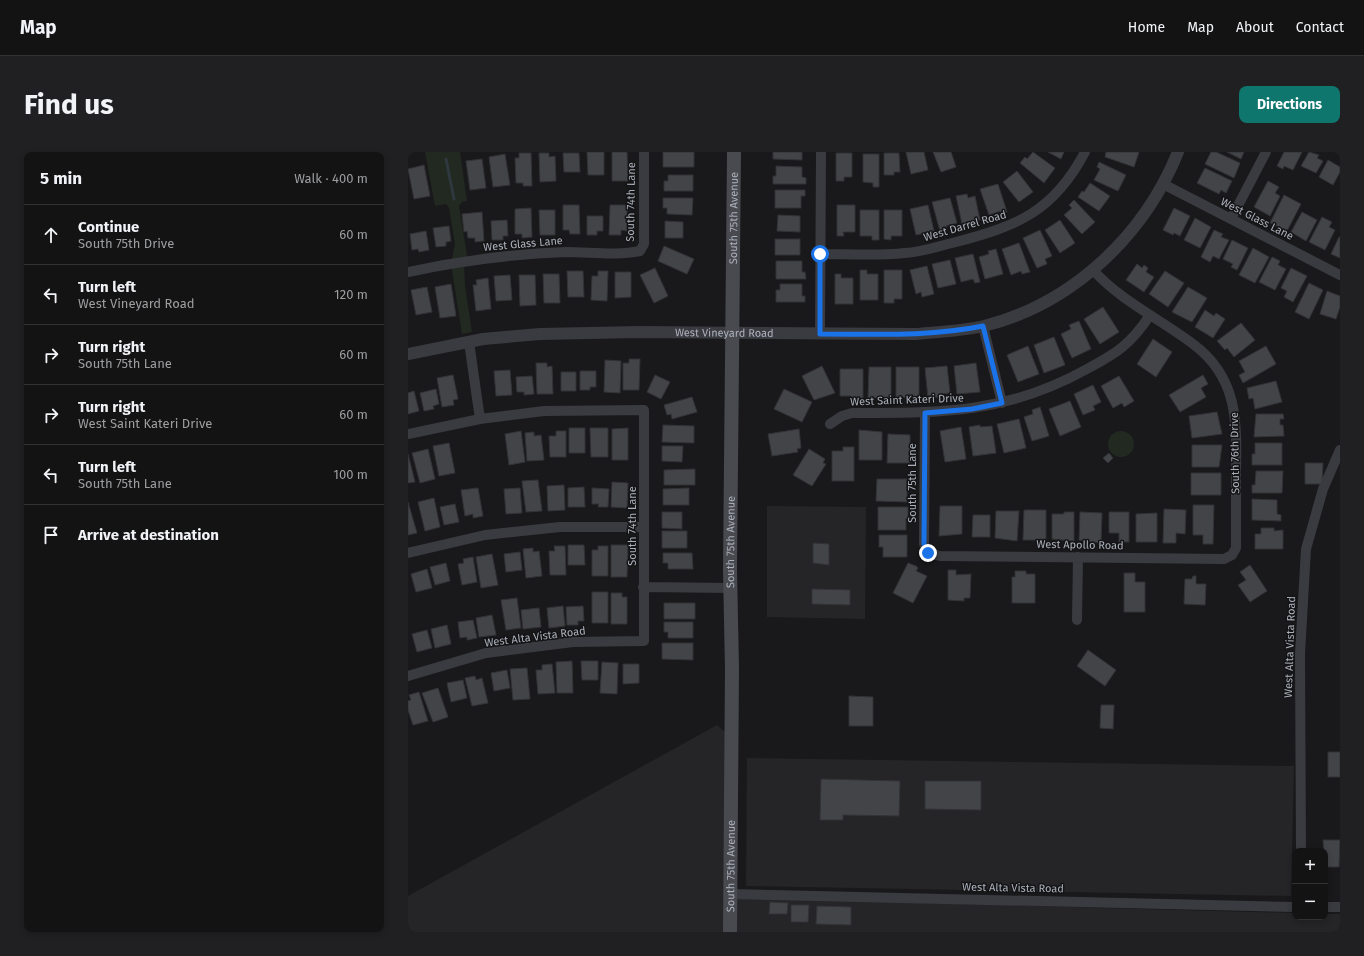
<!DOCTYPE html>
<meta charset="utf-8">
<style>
:root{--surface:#131314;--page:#202022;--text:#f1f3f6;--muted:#9d9ea0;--line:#323234;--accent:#0f766e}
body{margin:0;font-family:"Fira Sans",sans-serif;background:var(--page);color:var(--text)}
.controls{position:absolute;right:12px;bottom:12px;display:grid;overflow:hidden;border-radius:8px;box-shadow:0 2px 6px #0003}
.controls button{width:36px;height:36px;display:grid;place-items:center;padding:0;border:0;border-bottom:1px solid var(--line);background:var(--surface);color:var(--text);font:20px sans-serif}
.stop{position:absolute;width:12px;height:12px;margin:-9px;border:3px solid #1a73e8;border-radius:50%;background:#fff}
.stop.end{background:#1a73e8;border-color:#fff;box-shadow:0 1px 4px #0008}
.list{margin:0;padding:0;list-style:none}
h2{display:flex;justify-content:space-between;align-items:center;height:52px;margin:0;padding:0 16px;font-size:17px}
h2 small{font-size:13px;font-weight:400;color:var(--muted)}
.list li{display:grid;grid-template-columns:26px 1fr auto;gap:12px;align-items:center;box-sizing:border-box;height:60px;padding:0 16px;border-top:1px solid var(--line)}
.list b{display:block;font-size:15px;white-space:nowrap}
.list p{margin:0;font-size:13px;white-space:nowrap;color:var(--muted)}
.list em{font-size:13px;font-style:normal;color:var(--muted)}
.icon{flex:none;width:22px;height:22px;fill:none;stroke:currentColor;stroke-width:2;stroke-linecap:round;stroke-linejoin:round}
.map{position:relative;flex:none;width:932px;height:780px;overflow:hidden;border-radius:8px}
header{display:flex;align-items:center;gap:24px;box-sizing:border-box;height:56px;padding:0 20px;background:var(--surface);border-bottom:1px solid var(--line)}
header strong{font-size:19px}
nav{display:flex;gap:22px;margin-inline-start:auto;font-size:14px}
.intro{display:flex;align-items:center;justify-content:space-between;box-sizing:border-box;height:96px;padding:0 24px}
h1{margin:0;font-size:28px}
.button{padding:10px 18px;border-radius:8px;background:var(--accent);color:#fff;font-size:14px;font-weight:700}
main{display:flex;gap:24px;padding:0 24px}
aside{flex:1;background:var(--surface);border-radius:8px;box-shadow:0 2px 6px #0003}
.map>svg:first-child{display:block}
.built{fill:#252528}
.green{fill:#212921}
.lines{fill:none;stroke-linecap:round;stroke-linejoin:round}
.stream{stroke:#2f383f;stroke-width:3}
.building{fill:#434448;stroke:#333337}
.minor{stroke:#3a3b40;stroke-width:10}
.tertiary{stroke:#3a3b40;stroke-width:12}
.secondary{stroke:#484a50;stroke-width:14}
.route{stroke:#1a73e8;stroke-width:5}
.labels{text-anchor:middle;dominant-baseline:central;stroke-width:3;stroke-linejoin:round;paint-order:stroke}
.street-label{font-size:11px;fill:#abb0ba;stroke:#141416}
</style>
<header>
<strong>Map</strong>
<nav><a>Home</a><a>Map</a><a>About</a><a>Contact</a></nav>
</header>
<div class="intro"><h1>Find us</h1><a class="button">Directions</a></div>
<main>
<aside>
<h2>5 min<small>Walk · 400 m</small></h2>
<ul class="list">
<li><svg class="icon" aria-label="ahead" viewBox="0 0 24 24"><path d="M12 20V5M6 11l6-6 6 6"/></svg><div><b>Continue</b><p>South 75th Drive</p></div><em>60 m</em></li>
<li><svg class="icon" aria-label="left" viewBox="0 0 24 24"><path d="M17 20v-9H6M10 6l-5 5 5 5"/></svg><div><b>Turn left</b><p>West Vineyard Road</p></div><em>120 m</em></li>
<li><svg class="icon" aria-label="right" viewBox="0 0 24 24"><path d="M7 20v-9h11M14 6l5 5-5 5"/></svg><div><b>Turn right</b><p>South 75th Lane</p></div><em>60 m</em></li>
<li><svg class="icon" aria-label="right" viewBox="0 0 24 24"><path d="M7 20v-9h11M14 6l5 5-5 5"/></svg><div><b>Turn right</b><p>West Saint Kateri Drive</p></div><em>60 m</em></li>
<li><svg class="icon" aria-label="left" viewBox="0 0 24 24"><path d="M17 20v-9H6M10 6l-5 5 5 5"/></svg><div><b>Turn left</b><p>South 75th Lane</p></div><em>100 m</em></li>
<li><svg class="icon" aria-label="arrive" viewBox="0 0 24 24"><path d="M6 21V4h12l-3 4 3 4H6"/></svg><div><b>Arrive at destination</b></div></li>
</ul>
</aside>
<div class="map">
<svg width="932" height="780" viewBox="0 0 932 780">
<rect width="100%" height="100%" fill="#19191b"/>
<path class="built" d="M359 354 458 355 457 467 359 465Z
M309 573 317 580 316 780H0V744Z
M339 606 886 614 883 744 338 734Z
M329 746 887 761V765H917V762H932V780H328Z"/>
<path class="green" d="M17 0H52L59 49 54 50 51 54 60 110 56 111 57 134 64 180 54 182 43 112 47 92 41 56 38 52 27 54Z
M700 292a13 13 0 1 1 26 0a13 13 0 1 1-26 0Z"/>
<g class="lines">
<path class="stream" d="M38 7 46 47"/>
</g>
<path class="building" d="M179 0H196V23H180Z
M204 0H219L220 29H204Z
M255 0H286V15H255Z
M365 0H394V8L365 7Z
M498 0H516L520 18 503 22Z
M525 0H543L548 15 533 20Z
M625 0 647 16 636 31 612 11 617 5 619 7Z
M640 0H656L653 7Z
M698 0H731L726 15 697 5Z
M803 0H808L832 11 826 26 797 12Z
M819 0H836L833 7Z
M876 0H894L885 18 876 14 875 17 869 14Z
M901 0 911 3 909 6 915 9 908 21 893 14Z
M111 1H123L124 34H115V31H108L107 6H111Z
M131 1H141V5L147 4 148 29 132 30Z
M155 1H171L172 20H156Z
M428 1H444V25H436V29H428Z
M476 1H491L492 20H486V23H476Z
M97 2 102 33 85 35 81 5Z
M455 2H471V35H465V31L455 30Z
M74 7 78 36 62 38 58 9Z
M920 8 932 15V20L925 33 911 25Z
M691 10 718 23 710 39 686 28 692 17 689 15Z
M16 13 22 44 6 47 0 17Z
M368 14 394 15V25L398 26V32H365V24H368Z
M797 16 824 29 818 41 813 38 811 42 789 31Z
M609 19 625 40 611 50 595 30Z
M260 23H285V39H256V29H260Z
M860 29 871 35 867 41 872 44 862 64 846 55Z
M682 31 702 44 691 59 670 45 674 39 676 40Z
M590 32 599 60 592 62V59L581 63 572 37Z
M367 38H397V44H393V56H367Z
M559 42 560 46 567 44 572 68 554 72 548 44Z
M876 43 893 52 879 79 862 71Z
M255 46H285L284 63 259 62V56H255Z
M542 46 549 71 538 74 539 77 532 79 524 50Z
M666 48 687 70 674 82 656 63 664 56 661 53Z
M155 53H171L172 82H162L161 78H155Z
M202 53H219V79L213 78V83H201Z
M429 53H447V80H435L436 84H429Z
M520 53 526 79 508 83 502 57Z
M123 56 124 85 114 86V82H107V57Z
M766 56 782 64 772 84 766 81 765 83 755 78Z
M131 58H147V83H132Z
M452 58H471V88H464V84H452Z
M476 58H494V84H483V88L476 87Z
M74 60 76 89 67 90V86H60L59 79 56 80 54 62Z
M894 60 909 68 898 89 883 80Z
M370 63 392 64V80L369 79Z
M179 64H195V79H189V83H179Z
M914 65 924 70 921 75 927 78 917 98 901 90Z
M787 66 803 75 792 96 776 88Z
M99 68 100 84H95V88H84L83 69Z
M652 68 667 91 652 101 637 78Z
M257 69 275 70V86H257Z
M41 74 43 89 38 90V94L28 95 25 76Z
M632 78 644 104 637 107 639 112 629 116 615 86Z
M806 78 815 82 813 85 821 88 811 107 805 104 802 110 793 105Z
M18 79 21 98 11 100 10 97 4 98 2 82Z
M931 85H932V106L923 102Z
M367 87H392V103H367Z
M824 88 840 96 829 118 823 115 825 112 815 107Z
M611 91 622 120 614 122 613 119 603 123 594 97Z
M256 94 286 107 279 122 250 109Z
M845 96 861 105 847 131 831 123Z
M588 97 595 122 577 127 571 105 581 102 580 99Z
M565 102 572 130 567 131 565 127 553 130 547 106Z
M864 105 872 109 870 113 878 117 867 138 851 130Z
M542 108 548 132 530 136 524 112Z
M368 109H394V120H397L398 127H368Z
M729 112 734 116 736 113 740 116 738 120 746 125 736 140 718 128Z
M519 114 526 142 514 145 513 140 508 142 502 118Z
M247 116 260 144 246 151 232 123Z
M883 116 899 124 885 150 876 145 879 139 873 136Z
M452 118H459V122H470V148H452Z
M476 118H494V147H486V151H476Z
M159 119H175L176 145H160Z
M190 119H200L199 149 183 148 184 124H190Z
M757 119 776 131 760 155 741 142Z
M207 120H223V145L207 146Z
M135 122H151L152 151H136Z
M427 122H433V126H445V152H427Z
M102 123 104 148 88 149 86 124Z
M111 123H127L128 153 112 154Z
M80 126 83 157 68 159 65 133H69L68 128Z
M901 131 915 138 901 167 887 160Z
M43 132 48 164 32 166 27 135Z
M372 132H394V144H397V150H368V138H372Z
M19 135 24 160 8 163 3 138Z
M780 135 799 146 784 170 764 160Z
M919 139 932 144V155L928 167 912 162Z
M695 155 711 180 692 192 676 167Z
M797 158 806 164 808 161 817 167 805 186 787 175Z
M671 169 683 197 664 206 653 182 663 177 661 173Z
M833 171 847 188 826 205 819 196 817 198 809 189Z
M646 185 657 213 636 221 626 193Z
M745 187 764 200 748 225 729 212Z
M620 194 631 222 610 230 599 203Z
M858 194 868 212 835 231 831 223 837 220 831 209Z
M221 207H232L231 238H215V211H221Z
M197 208 213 209 212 241 196 240Z
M128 211H139V215L144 214 145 242H129Z
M568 211 572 240 549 242 546 214Z
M414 214 427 241 406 248 394 224Z
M539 214 542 241 532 242V245L520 246 517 216Z
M461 215H483V246H460Z
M488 215H511V245L488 246Z
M432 217H455V246H443V244H432Z
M102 218 104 243 88 244 86 219Z
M172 219H188V235H182V238H172Z
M153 220H168V239H153Z
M45 223 50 247 45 248 46 253 34 255 29 226Z
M247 223 262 230 253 247 239 240Z
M795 223 800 232 793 236 798 245 772 260 761 243Z
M124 224 126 242 116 243V240H109L108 225Z
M711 224 726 249 716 255 714 251 705 256 693 234Z
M868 229 874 250 847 257 845 246 841 247 839 236Z
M685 233 693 250 685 254 687 258 675 263 666 242Z
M28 237 31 252 25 254 26 257 16 259 12 241Z
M376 237 404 250 394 270 366 257Z
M6 239 11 259 0 262V241Z
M284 245 289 260 264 267 263 262 259 263 256 253Z
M662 249 673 275 652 284 641 257Z
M632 255 641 284 624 289 616 265 625 262 624 258Z
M809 260 814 282 784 286 781 264Z
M848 262H875L876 267H872V273H875L876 284 846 285Z
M611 267 618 296 596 301 589 272Z
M255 273 286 274V291L254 290Z
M572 273V275L584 274 588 301 565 304 561 275Z
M553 275 558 307 537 310 532 279Z
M161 276H177V301H161Z
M182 276H200V305H183Z
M220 276V308H204V277Z
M391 277 393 296 389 297 390 300 364 304 360 282Z
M451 278 474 280V308H451Z
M113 279 117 310 101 313 97 282Z
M148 279H158V305H142L141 284H148Z
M126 280V284L133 283 136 308 119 309 117 281Z
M480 282 502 283V311H479Z
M41 291 47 321 31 324 25 294Z
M847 291H874V313H844V302H847Z
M784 293H814L811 315H784Z
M254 294H275L274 310 254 309Z
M435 295H446V329H424V299H435Z
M20 297 27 327 12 331 4 301Z
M401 297 417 307 415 311 418 312 404 334 385 323Z
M701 301 705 306 700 311 695 306Z
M0 302 7 330 0 331Z
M897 311H915L914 332H897Z
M287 317V333H256V318Z
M848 319H875L874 341H844V333H847Z
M783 321H813V343H783Z
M469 327H499V350L468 349Z
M130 328 134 359 118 360 114 329Z
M204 330 220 331 219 356 203 355Z
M156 333 157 358 140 359 139 334Z
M176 335 177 355H160V336Z
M70 336 75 364 65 366V362L57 364 53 338Z
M112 336 114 361 98 362 96 337Z
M184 336 201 337 200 355H190L191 352H184Z
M281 336V353H255V337Z
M26 346 32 375 17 379 10 350Z
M844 347 869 348V362L873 363V369L844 368Z
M0 350 9 381 0 383Z
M47 352 51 370 36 373 32 355Z
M785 353H806L805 392H795V383H785Z
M532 354H554V382L531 384Z
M470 355H500V367H498V378H470Z
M756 357 778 358 777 382 768 381V391H755Z
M616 358H638V388H615Z
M588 359H611L609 389 587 386Z
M254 360H274V377L254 376Z
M656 360H666V389L644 387V362H656Z
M672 360 694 361 693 391 671 388Z
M701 360H721V390H711V381H701Z
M749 361V390H728V362Z
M565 363H582V385H564Z
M853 376H866V379L875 378V397H847V382H853Z
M254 379H279V396H254Z
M471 383H499V405H475V395H471Z
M405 391 421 392V413L405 411Z
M160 393H176L177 413H160Z
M203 393H220L219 425H203Z
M146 394H157L158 423H142L141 399H147Z
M190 394H200V424H184V398H190Z
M125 396V400L131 399 134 424 118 426 115 397Z
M112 400 114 418 98 420 96 402Z
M255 401H284L285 417H260V411H255Z
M84 402 90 433 73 436 68 405Z
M65 405 69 430 54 433 50 412 56 411 55 407Z
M38 411 42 429 27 433 22 415Z
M500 411 508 414 510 416 508 419 519 424 505 451 485 441Z
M842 413 859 439 842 450 830 433 838 428 832 420Z
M19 417 24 436 8 440 3 422Z
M540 418H548V423L563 422 562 446H556V449L540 448Z
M607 419H618V422H627V451H604V425H607Z
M716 421H727V430H737V460H716Z
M785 424H788V432H798L797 453 776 452 777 427H784Z
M404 437 442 438V453L404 452Z
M184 440H200V471H184Z
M203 441H214V445H219V472H203Z
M109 446 113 476 98 478 93 448Z
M256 451H287V467H256Z
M155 454 157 474 141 476 139 456Z
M175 454 176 469H170V473H159L158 455Z
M131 456 133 475 115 477 113 458Z
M84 463 88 483 71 485 68 466Z
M65 468 69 486 59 488V485L52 486 50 470Z
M256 470H285V486H260V480H256Z
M39 473 43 492 27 496 23 477Z
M19 478 24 496 9 500 4 482Z
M254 491H285V508L254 507Z
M680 498 708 518 697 534 669 514Z
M164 509 165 541H149L148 510Z
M173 509H190V528H174Z
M194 510 210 511 209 542 192 541Z
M144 512 147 541 130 542 128 518H134V513Z
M215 512H231V531L215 532Z
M119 516 122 547 105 548 102 517Z
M99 518 102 536 86 539 83 521Z
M67 524 68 528 74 526 80 551 64 554 57 526Z
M55 528 59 546 43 550 39 531Z
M30 536 40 565 25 570 14 541Z
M11 540 20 569 5 573 0 558V549L3 548 1 543Z
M441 544 465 545V574H441Z
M693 553H706L705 577 692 576Z
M920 600H932V625H920Z
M413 627 492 629 491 664 435 663V668H412Z
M517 629H573V658L517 657Z
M915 688H932L931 715H917Z
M362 750 380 751 379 762H361Z
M383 753H401L400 770H383Z
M409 754 443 755V773L408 772Z"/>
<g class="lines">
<path class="minor" d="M755 32 932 123
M823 67 858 0
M412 102C440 102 469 104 497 101 514 100 531 94 548 90 610 74 646 59 677 0
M0 120C51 109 106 102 158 100 183 100 208 104 232 99L236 92V0
M575 174 594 251
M412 181 413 0
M61 190 72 267
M517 261 516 392 520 401 532 404 816 407 824 403 828 396C828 371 828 346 828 320 829 270 830 225 785 192 752 167 713 149 685 118
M422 272 434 264 444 261C533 261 598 262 679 217 709 201 723 192 742 163
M0 282 72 267 136 259 236 258V489L165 490 78 501 0 524
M0 401 77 383 152 375H235
M235 435 324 436
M669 468 670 405
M893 699 892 502 898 397 915 337 932 298
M322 742 887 755
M917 755H932"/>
<path class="tertiary" id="s1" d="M0 202 75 187 132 182 231 180 507 182C530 180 553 179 576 174 664 152 736 84 770 0"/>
<path class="secondary" id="s2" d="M322 780 324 517 322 417 326 0"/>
</g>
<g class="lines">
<path class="route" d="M412 102V182C466 182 521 185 575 174L594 251 564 257 517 261 516 392 520 401"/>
</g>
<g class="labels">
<g class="street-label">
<text transform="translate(223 50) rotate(-89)">South 74th Lane</text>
<text stroke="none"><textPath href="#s2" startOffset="714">South 75th Avenue</textPath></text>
<text transform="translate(849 67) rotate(27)">West Glass Lane</text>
<text transform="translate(557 74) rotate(-16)">West Darrel Road</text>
<text transform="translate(115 92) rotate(-5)">West Glass Lane</text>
<text stroke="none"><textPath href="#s1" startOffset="318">West Vineyard Road</textPath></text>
<text transform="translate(499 248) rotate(-2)">West Saint Kateri Drive</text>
<text transform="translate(827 301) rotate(-91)">South 76th Drive</text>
<text transform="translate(504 331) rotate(-90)">South 75th Lane</text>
<text transform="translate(224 374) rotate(-90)">South 74th Lane</text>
<text stroke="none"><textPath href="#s2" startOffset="390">South 75th Avenue</textPath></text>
<text transform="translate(672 393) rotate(1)">West Apollo Road</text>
<text transform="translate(127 485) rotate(-7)">West Alta Vista Road</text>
<text transform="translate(882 495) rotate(-88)">West Alta Vista Road</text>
<text stroke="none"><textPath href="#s2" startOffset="66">South 75th Avenue</textPath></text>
<text transform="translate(605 736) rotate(1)">West Alta Vista Road</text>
</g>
</g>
</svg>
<div class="controls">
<button>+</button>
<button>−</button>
</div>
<div class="stop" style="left:412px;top:102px"></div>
<div class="stop end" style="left:520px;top:401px"></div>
</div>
</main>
